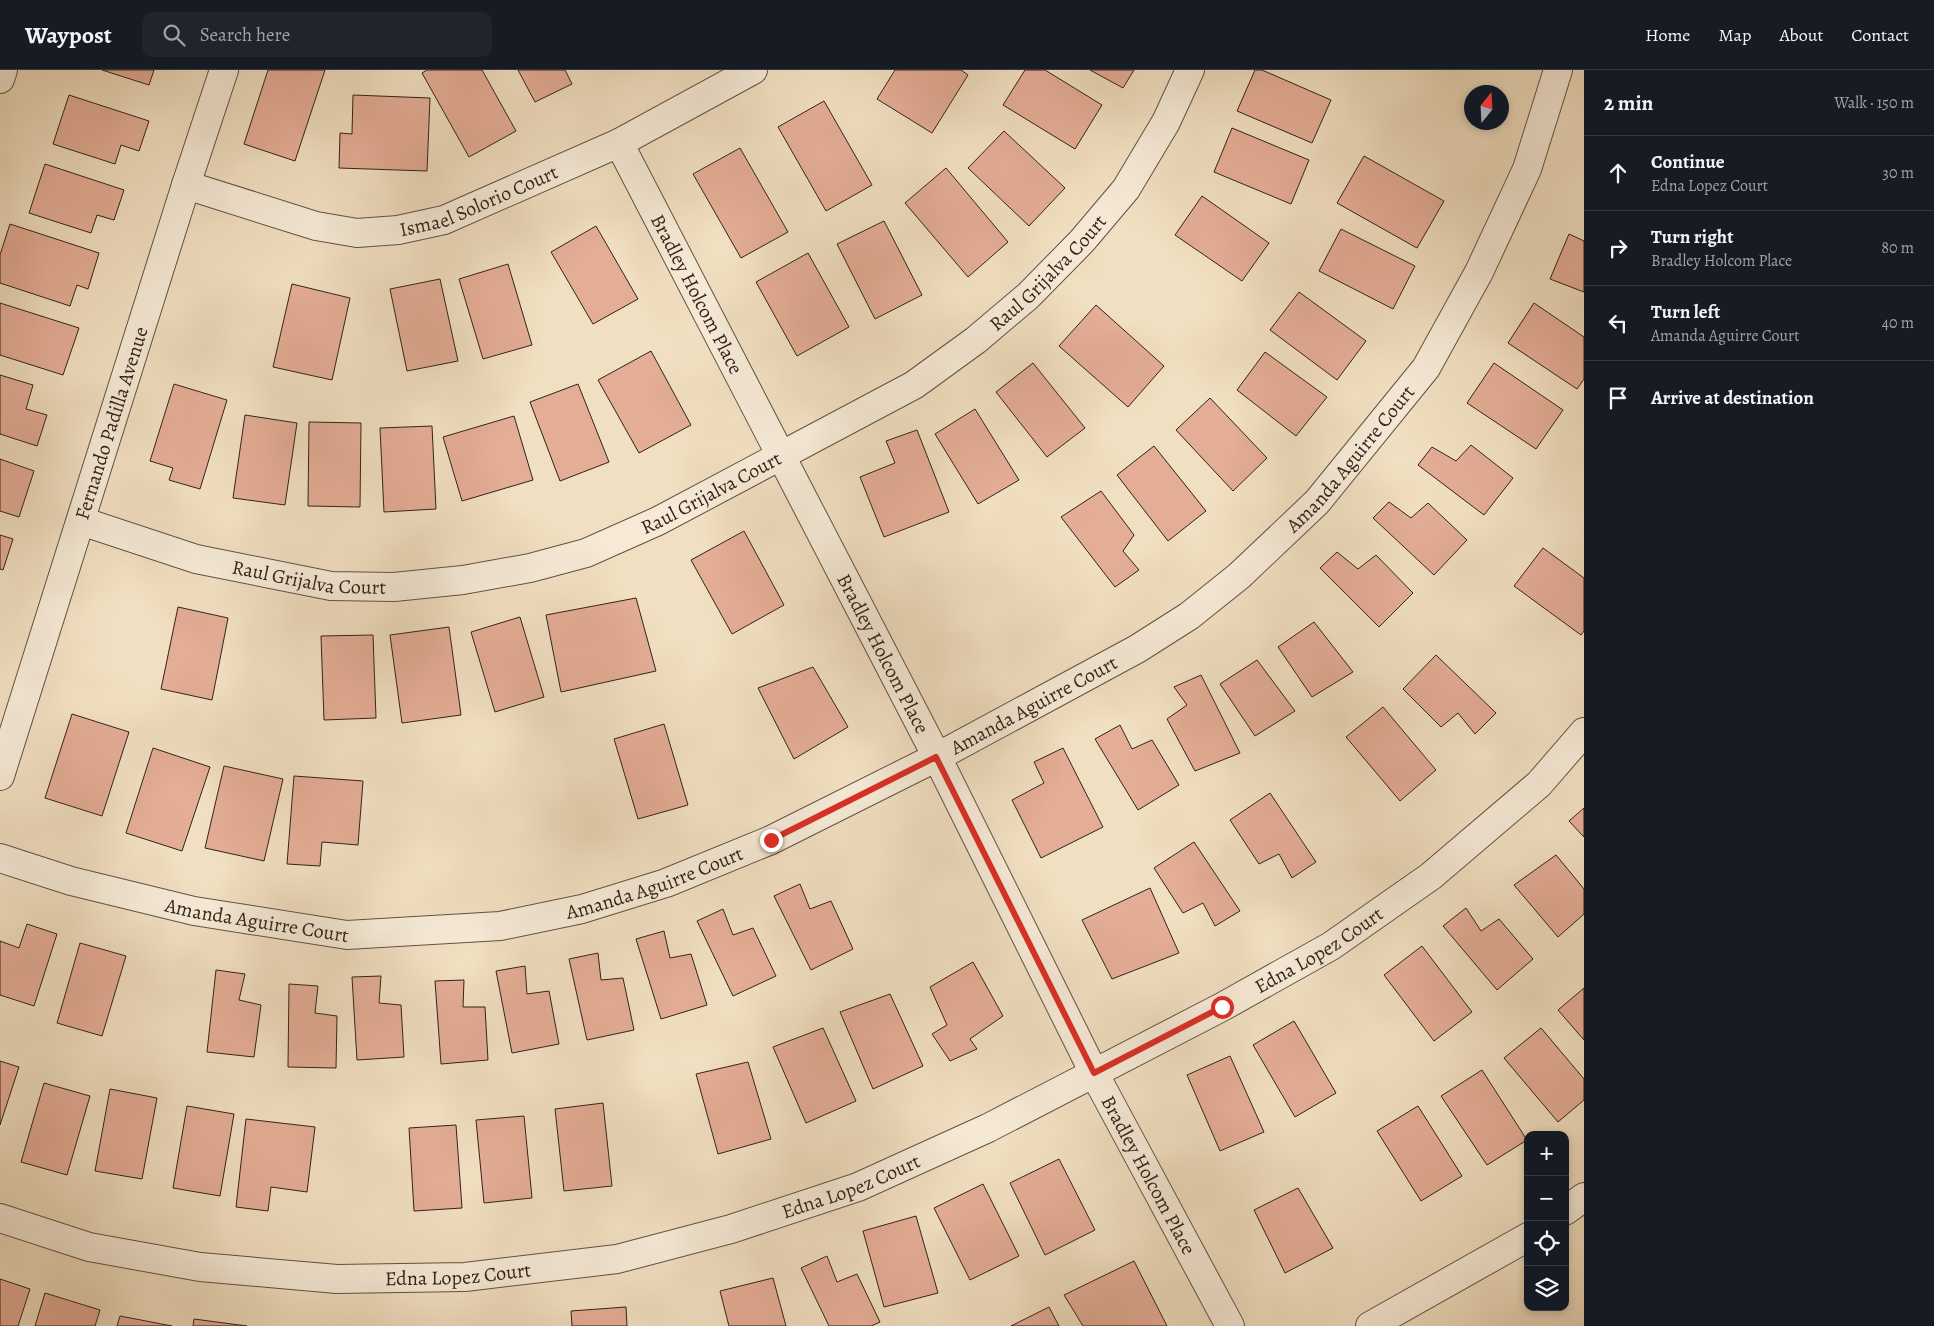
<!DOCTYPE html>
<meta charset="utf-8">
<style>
:root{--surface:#171b24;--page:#20242c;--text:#f1f3f6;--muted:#9ea1a6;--line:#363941}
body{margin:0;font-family:Alegreya,serif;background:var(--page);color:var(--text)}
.controls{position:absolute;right:15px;bottom:15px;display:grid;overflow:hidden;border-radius:10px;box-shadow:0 2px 8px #0003}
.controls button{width:45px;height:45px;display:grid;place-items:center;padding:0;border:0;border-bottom:1px solid var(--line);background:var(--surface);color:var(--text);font:25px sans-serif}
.compass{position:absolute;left:1464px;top:15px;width:45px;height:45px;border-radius:50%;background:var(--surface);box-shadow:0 2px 8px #0003;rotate:18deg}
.stop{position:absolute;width:15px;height:15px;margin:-11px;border:4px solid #d93025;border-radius:50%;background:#fff}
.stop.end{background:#d93025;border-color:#fff;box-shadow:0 1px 5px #0008}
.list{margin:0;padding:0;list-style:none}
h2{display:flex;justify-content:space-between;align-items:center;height:65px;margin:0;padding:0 20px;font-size:21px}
h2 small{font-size:16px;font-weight:400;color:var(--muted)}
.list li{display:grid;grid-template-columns:32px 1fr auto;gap:15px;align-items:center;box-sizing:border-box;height:75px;padding:0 20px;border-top:1px solid var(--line)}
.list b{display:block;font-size:19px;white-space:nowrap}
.list p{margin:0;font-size:16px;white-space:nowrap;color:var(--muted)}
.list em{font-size:16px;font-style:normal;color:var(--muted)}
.icon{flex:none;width:28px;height:28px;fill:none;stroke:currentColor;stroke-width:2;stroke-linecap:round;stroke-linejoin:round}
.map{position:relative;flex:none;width:1584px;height:1256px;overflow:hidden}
header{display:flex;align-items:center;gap:30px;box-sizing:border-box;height:70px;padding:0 25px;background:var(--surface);border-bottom:1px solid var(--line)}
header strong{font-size:24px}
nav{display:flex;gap:28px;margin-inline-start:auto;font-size:18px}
.search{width:350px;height:45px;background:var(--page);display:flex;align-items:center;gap:12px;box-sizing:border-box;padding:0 18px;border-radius:10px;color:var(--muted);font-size:19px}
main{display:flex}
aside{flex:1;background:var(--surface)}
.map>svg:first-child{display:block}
.building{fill:#e4ad96;stroke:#312319}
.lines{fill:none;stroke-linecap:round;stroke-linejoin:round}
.minor-casing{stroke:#615243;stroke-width:30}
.tertiary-casing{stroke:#615243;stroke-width:30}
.minor{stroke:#f6ead7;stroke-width:28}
.tertiary{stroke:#f6ead7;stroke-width:28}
.route{stroke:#d93025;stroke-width:6}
.labels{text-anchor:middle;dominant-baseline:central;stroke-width:4.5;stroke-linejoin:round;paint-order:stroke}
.street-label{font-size:20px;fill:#312319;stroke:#f6ead7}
</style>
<header>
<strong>Waypost</strong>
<div class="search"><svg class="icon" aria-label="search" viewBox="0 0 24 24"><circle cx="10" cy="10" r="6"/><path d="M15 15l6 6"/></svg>Search here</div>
<nav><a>Home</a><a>Map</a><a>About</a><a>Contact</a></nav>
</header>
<main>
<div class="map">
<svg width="1584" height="1256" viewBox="0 0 1584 1256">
<rect width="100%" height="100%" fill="#f1dfc1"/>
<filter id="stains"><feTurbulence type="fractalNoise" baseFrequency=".004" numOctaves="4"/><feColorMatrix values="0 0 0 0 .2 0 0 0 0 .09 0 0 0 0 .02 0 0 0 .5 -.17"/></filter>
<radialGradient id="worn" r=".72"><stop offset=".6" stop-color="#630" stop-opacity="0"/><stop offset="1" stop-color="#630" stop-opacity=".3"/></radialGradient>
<path class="building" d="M102 0H154L149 15Z
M268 0H325L295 91 244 74Z
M427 0H482L516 61 469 87 422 3Z
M518 0H565L572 14 535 32Z
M895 0H961L968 5 932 63 877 29Z
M1025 0H1045L1102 35 1075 79 1003 35Z
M1090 0H1134L1123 18Z
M1255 0H1262L1331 30 1312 73 1237 41Z
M69 25 149 51 139 81 121 75 115 94 53 74Z
M353 25 430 28 427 101 339 98 340 63 352 64Z
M824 31 872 115 826 141 778 57Z
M1232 58 1309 90 1291 134 1214 102Z
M1004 61 1065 118 1029 156 968 98Z
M740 78 788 162 741 188 693 104Z
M1364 86 1444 131 1417 178 1337 133Z
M45 94 124 120 114 150 97 145 91 163 29 143Z
M946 98 1008 172 968 207 905 133Z
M1202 126 1269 173 1242 211 1175 165Z
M884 151 922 225 875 249 837 174Z
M10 154 99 183 88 219 77 215 70 236 0 213V185Z
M596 156 638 229 593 254 551 182Z
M1341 159 1415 196 1393 239 1319 201Z
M1569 164 1584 171V222L1550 209Z
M808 183 849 257 797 286 756 212Z
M508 194 532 275 483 289 459 209Z
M440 209 458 291 407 301 390 219Z
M292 214 350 228 332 310 273 297Z
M1299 222 1366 271 1337 310 1270 260Z
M0 233 79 258 63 305 0 285Z
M1534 233 1584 267V309L1577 319 1508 273Z
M1096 235 1164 296 1128 337 1059 276Z
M651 281 691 355 639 383 598 310Z
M1265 282 1327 327 1296 366 1237 320Z
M1033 293 1085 358 1047 387 996 322Z
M1494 293 1563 340 1536 379 1467 333Z
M0 305 33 315 26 339 47 345 37 376 0 364Z
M174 314 227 330 200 419 169 410 173 398 150 391Z
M578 314 609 392 560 411 530 332Z
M1210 328 1267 388 1233 421 1176 360Z
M975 339 1019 410 978 434 935 364Z
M245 345 297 353 285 435 233 428Z
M514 346 533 410 462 431 443 367Z
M309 352 361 353 360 437 308 436Z
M432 356 436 439 384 442 380 358Z
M917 360 949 442 884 467 860 407 895 393 886 371Z
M1471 375 1513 408 1484 445 1418 395 1432 377 1456 391Z
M1154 376 1206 441 1168 471 1117 405Z
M0 389 34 401 19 447 0 441Z
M1101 421 1134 465 1123 481 1139 500 1115 517 1061 447Z
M1389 432 1411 448 1428 433 1467 470 1434 505 1373 448Z
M744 461 784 535 732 564 691 490Z
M0 465 13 469 3 500 0 499Z
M1543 478 1584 508V561L1581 565 1514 516Z
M1337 482 1358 499 1376 485 1413 523 1379 557 1320 498Z
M636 528 656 601 561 622 546 545Z
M178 537 228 548 212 630 161 619Z
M520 547 544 627 495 642 471 562Z
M1314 552 1353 602 1312 627 1278 577Z
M449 557 461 645 402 653 390 565Z
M373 565 376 648 324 650 321 566Z
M1436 585 1496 643 1475 664 1458 643 1441 657 1403 619Z
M1257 590 1295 641 1255 666 1220 614Z
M813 597 848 657 794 689 758 618Z
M1201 605 1240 683 1195 701 1167 649 1187 635 1174 617Z
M1383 637 1436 700 1400 731 1346 667Z
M72 644 129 662 102 746 45 728Z
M664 654 688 735 638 749 614 669Z
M1120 655 1132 679 1152 670 1179 715 1138 740 1095 669Z
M153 678 210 697 182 781 126 763Z
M1063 678 1103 757 1041 788 1012 730 1044 713 1034 692Z
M224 696 283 709 264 791 205 778Z
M294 706 363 711 358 775 322 772 320 796 287 794Z
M1270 723 1316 792 1292 808 1279 784 1259 794 1230 750Z
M1584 738V767L1569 751Z
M1194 772 1240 841 1215 856 1203 833 1183 843 1154 798Z
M1556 785 1584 819V844L1558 867 1514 815Z
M800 814 810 839 831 831 853 879 811 900 774 826Z
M1150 818 1179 883 1112 909 1082 850Z
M1466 838 1481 861 1499 849 1533 889 1497 920 1443 856Z
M723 839 733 865 753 858 776 906 733 926 697 851Z
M27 854 57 864 34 936 0 925V871L19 878Z
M664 861 670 888 691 884 707 935 661 949 636 869Z
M80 873 126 886 102 966 57 953Z
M1422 876 1472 942 1434 971 1384 905Z
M598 883 601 910 623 908 634 960 587 970 569 889Z
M973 892 1003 946 970 969 977 979 950 991 932 964 947 955 930 917Z
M525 896 527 924 549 921 559 974 512 983 496 901Z
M216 900 245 904 239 930 261 935 254 987 207 982Z
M381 906 379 933 401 935 404 987 357 990 352 907Z
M464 910 463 937H485L488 990 441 994 435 911Z
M289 914 318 916 315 943 337 946 336 998 288 997Z
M1584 918V970L1558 940Z
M890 924 923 996 873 1019 840 942Z
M1294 951 1336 1023 1295 1047 1253 975Z
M823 958 856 1031 806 1053 773 977Z
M1541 958 1584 1009V1030L1558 1052 1504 988Z
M1230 986 1264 1062 1220 1081 1187 1005Z
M0 991 19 997 0 1055Z
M748 992 771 1069 718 1084 696 1004Z
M1482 1000 1527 1070 1487 1095 1441 1026Z
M44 1013 90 1026 67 1105 21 1092Z
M110 1019 157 1028 142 1109 95 1101Z
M603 1033 612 1116 564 1121 555 1039Z
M187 1036 234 1044 220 1126 173 1118Z
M1418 1036 1462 1106 1421 1131 1377 1061Z
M524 1046 532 1128 484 1133 476 1050Z
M246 1049 315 1057 307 1122 271 1117 268 1141 236 1137Z
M456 1055 462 1138 414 1141 409 1058Z
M1059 1089 1095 1160 1045 1185 1010 1113Z
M983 1114 1019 1186 970 1210 934 1138Z
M1298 1118 1333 1178 1285 1203 1254 1140Z
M916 1146 938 1223 884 1237 863 1161Z
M827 1186 837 1212 857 1204 880 1252 871 1256H829L801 1198Z
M1134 1191 1167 1256H1083L1064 1225Z
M773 1208 786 1256H729L720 1221Z
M0 1209 30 1219 18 1256H0Z
M45 1223 100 1240 95 1256H35Z
M626 1237 627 1256H572L571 1241Z
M1049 1237 1059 1256H1011Z
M120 1246 172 1256H117Z
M194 1249 247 1256H193Z"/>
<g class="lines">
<g class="minor-casing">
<g id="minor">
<path id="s1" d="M619 73 937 687 1094 1003 1230 1256"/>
<path id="s2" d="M186 115 316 156 357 163 398 160 444 150 619 73 753 0"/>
<path id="s3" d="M81 451 196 489 331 516 394 517 463 510 530 498 586 483 658 451 914 315 976 270 1028 226 1082 171 1126 119 1166 52 1190 0"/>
<path id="s4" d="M0 706 186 115 224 0"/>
<path id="s5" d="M0 788 71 811 194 841 347 865 500 856 582 839 666 813 771 770 937 687 1137 579 1189 546 1239 506 1317 432 1426 298 1479 202 1527 99 1558 0"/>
<path d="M1565 1141 1584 1127"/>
<path id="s6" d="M0 1148 89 1177 200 1197 337 1209 465 1207 617 1189 731 1159 858 1117 988 1058 1222 937 1331 876 1431 806 1539 714 1584 662"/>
<path d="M1370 1256 1528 1167"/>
</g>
</g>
<g class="tertiary-casing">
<path id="tertiary" d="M0 9 3 0"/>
</g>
<use href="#minor" class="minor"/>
<use href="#tertiary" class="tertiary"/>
</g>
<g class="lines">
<path class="route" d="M771 770 936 687 1094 1003 1222 937"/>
</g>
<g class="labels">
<g class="street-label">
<text stroke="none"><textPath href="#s2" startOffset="305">Ismael Solorio Court</textPath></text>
<text stroke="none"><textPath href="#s3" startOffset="1061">Raul Grijalva Court</textPath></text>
<text stroke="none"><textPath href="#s1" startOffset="170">Bradley Holcom Place</textPath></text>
<text stroke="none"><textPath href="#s4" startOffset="370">Fernando Padilla Avenue</textPath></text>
<text stroke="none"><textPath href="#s5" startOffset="1495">Amanda Aguirre Court</textPath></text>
<text stroke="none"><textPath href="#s3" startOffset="656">Raul Grijalva Court</textPath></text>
<text stroke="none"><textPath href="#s3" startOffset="236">Raul Grijalva Court</textPath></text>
<text stroke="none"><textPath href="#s1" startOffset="575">Bradley Holcom Place</textPath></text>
<text stroke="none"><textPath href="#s5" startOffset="1090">Amanda Aguirre Court</textPath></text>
<text stroke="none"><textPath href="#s5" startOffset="670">Amanda Aguirre Court</textPath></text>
<text stroke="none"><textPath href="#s5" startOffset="265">Amanda Aguirre Court</textPath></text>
<text stroke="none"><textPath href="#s6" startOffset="1395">Edna Lopez Court</textPath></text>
<text stroke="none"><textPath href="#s1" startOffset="1160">Bradley Holcom Place</textPath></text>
<text stroke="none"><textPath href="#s6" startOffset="870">Edna Lopez Court</textPath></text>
<text stroke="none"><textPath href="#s6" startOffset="465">Edna Lopez Court</textPath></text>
</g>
</g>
<rect width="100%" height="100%" filter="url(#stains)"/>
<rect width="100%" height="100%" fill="url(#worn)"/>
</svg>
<div class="controls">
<button>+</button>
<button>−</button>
<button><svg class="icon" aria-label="locate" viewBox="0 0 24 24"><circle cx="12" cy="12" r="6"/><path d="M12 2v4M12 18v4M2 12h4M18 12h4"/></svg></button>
<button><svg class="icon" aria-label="layers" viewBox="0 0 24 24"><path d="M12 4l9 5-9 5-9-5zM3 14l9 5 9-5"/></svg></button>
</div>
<svg class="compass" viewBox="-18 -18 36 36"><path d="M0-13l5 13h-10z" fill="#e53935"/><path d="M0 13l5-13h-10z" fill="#9ea1a6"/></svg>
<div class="stop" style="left:1222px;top:937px"></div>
<div class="stop end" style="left:771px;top:770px"></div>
</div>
<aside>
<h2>2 min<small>Walk · 150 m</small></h2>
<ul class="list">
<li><svg class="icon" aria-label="ahead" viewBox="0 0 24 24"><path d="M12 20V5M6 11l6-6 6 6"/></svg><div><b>Continue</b><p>Edna Lopez Court</p></div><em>30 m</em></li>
<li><svg class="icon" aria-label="right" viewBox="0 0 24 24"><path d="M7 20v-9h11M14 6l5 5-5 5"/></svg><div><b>Turn right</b><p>Bradley Holcom Place</p></div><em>80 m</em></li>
<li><svg class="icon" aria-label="left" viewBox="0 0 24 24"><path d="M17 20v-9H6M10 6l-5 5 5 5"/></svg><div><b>Turn left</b><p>Amanda Aguirre Court</p></div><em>40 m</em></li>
<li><svg class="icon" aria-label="arrive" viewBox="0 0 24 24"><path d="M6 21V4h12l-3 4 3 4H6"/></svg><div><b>Arrive at destination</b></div></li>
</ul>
</aside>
</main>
